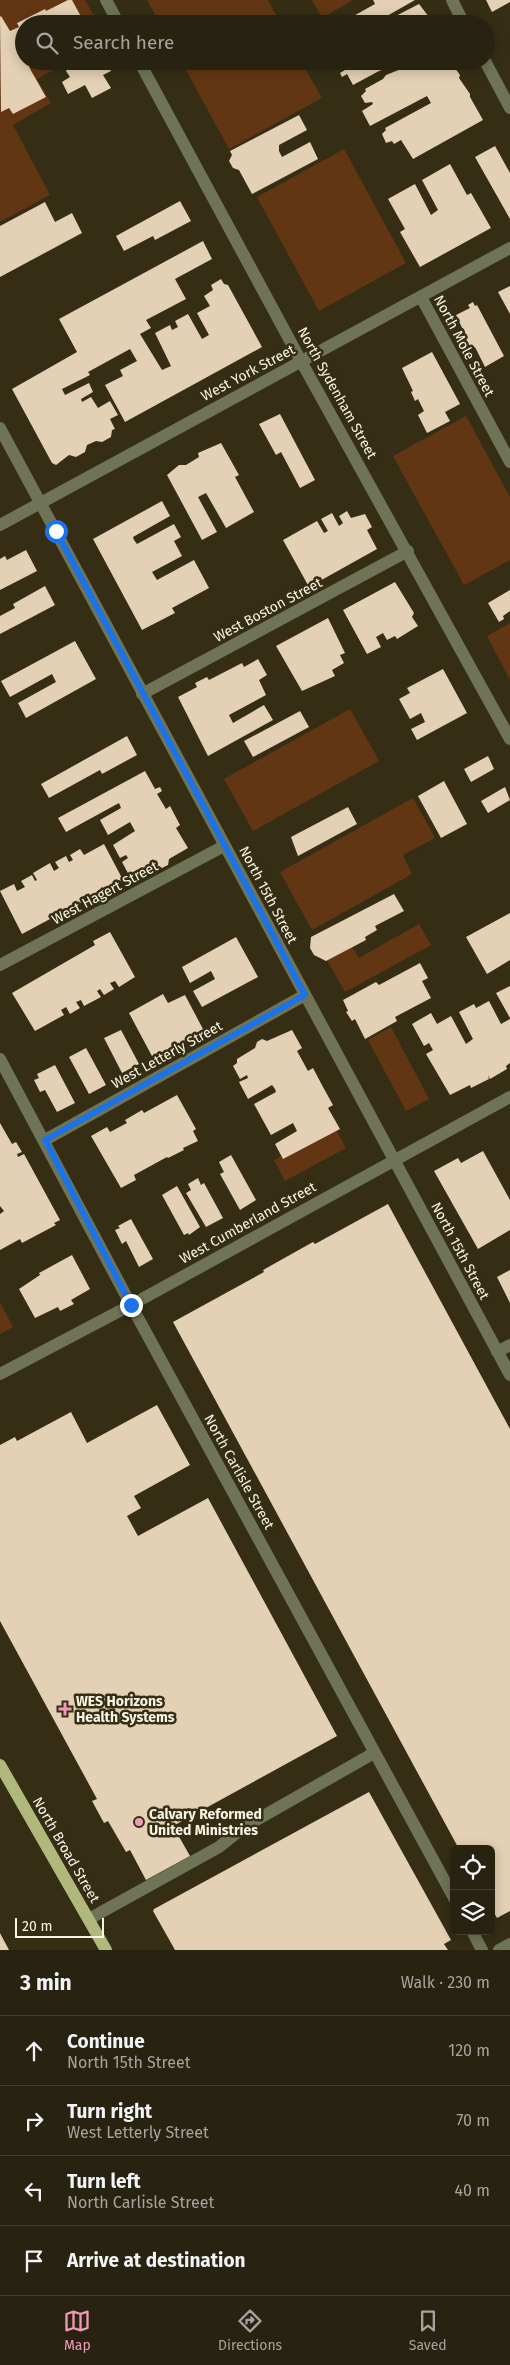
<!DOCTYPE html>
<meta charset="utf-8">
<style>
:root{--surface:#282210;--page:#302a19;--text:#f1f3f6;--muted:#a5a49f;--line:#443f30;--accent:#f09ab7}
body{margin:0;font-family:"Fira Sans",sans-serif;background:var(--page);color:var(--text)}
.controls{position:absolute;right:15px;bottom:15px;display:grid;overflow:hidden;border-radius:8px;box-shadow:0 2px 12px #0003}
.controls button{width:45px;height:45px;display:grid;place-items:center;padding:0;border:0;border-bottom:1px solid var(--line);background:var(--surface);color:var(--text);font:25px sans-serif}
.scale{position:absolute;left:15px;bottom:12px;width:89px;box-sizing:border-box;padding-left:5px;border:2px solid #f8f4e5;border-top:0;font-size:14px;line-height:18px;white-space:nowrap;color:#f8f4e5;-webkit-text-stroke:4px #352e15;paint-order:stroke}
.stop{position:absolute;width:15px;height:15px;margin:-11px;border:4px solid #1a73e8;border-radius:50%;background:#fff}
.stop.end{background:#1a73e8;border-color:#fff;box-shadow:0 1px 5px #0008}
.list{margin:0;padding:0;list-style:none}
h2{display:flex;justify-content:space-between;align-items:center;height:65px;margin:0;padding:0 20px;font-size:21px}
h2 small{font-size:16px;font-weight:400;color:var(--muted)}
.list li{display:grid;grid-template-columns:32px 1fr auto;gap:15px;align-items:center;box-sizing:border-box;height:70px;padding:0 20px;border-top:1px solid var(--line)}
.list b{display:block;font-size:19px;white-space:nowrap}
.list p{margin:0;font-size:16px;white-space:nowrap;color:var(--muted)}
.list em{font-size:16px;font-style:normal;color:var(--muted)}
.icon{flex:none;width:28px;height:28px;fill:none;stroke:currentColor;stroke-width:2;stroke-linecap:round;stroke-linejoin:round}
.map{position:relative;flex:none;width:510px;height:1950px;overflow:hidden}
.search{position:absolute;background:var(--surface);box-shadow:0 2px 12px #0003;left:15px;right:15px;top:15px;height:55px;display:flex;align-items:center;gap:12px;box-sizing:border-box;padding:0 18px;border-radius:28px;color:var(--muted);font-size:19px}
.sheet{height:345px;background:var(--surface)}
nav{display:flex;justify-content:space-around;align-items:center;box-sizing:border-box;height:70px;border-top:1px solid var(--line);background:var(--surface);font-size:14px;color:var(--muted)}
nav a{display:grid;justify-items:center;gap:2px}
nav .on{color:var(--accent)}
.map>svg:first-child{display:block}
.green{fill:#623612}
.building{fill:#e3d0b5}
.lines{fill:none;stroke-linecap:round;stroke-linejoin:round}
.service{stroke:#6f7457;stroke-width:12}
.minor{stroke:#6f7457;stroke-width:12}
.tertiary{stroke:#6f7457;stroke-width:12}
.primary{stroke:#b0b87b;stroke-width:12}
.route{stroke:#1a73e8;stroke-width:6}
.poi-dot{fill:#f09ab7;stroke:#352e15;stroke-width:2}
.labels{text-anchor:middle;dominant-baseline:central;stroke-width:5;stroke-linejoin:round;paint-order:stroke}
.street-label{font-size:14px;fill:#f8f4e5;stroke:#352e15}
.poi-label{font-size:14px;font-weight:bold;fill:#f8f4e5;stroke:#352e15;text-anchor:start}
</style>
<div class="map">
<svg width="510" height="1950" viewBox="0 0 510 1950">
<rect width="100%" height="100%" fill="#352e15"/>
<path class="green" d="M0 0H85L99 24H24V61H69L37 79 51 103 13 125 50 195 0 222Z
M147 0H268L281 24H160Z
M312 0H353L322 18Z
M181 61H301L322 98 229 149Z
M344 149 406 263 319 311 257 197Z
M466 416 510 497V560L464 585 393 456Z
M510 623V680L487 636Z
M350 709 379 761 253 831 224 779Z
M413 798 435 838 403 855 412 874 312 930 280 872Z
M419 924 431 945 345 992 327 960 352 947 359 958Z
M391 1027 429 1099 406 1111 368 1040Z
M335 1128 346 1148 285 1181 274 1160Z
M0 1302 13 1327 0 1334Z"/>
<path class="building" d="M68 0H72L85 24H24V61H39L29 67 46 97 13 114 9 108 1 112 0 17 1 16 10 31 19 27 17 23 45 9 46 11Z
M373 0H415L373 24H339L375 4Z
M486 0H510V2L492 12Z
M419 4 429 17 430 24H387L386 21Z
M79 61H106L111 71 103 75 111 88 92 98 85 85 68 94 62 82 70 77 66 71 68 68Z
M340 61H396L393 66 379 71 353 85 347 74 342 77 340 73 345 70Z
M409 61H450L460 75 459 78 470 94V97L483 120 413 159 401 140 394 144 392 141 386 143 382 134 386 130 385 128 431 103 427 96 370 126 362 111 373 104 372 102 365 103 361 96 366 91 365 89 383 79 386 75 411 65Z
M299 115 307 130 279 145V151L282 157 310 142 318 159 252 194 239 170 233 168 229 161 232 155 230 151Z
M495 146 510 173V219L475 157Z
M450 164 467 195 471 193 491 228 420 267 400 232 405 229 388 199 415 184 431 215 438 210 422 180Z
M180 201 191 221 155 240 153 236 124 251 116 236Z
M45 202 55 222 72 213 82 233 0 277V226Z
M203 241 212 259 175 279 186 299 146 320 151 328 140 334 162 370 171 366 155 333 170 325 172 330 178 327 175 321 188 314 202 339 209 335 197 313 210 306 204 296 213 290 211 285 221 279 224 284 228 285 262 347 125 422 105 385 123 376 120 370 137 361 130 349 88 372 90 375 62 389 65 395 89 383 93 392 81 399 82 402 91 397 98 408 110 401 118 415 110 419 115 429 112 430 111 437 102 442 96 441 87 445 85 452 76 457 69 455 56 465 52 463 12 389 77 352 59 319Z
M510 286V314L498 292Z
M473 302 475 306 477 305 504 356 485 367 475 347 469 350 461 336 465 334 456 315 470 308 468 305Z
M432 352 460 404 445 412 450 421 427 433 418 415 424 411 418 399 415 401 411 392 413 391 402 368Z
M280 414 315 480 300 488 281 452 276 455 259 424Z
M221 443 239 475 235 477 254 512 226 528 206 493 198 497 217 532 202 540 167 475 179 465H186L199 457 198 453Z
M162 501 170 516 133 537 134 540 137 544 174 524 181 537 174 541 182 556 152 572 157 580 194 560 209 588 172 608 175 613 142 630 93 539Z
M347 511 351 518 365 514 372 527 367 530 377 549 309 587 283 540 317 521 324 533 328 531 321 519 332 513 339 526 343 523 339 516Z
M26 550 37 571 0 590V559L5 556 7 560Z
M395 582 414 613 412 617 418 626 397 639 395 636 387 640 383 633 376 637 381 647 367 654 343 610Z
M45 586 55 605 0 634V616L15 608 13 604Z
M510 590V611L503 616 504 619 499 622 488 603Z
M328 618 345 653 340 655 344 663 332 670 335 676 302 691 276 646Z
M75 641 96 679 26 718 18 703 56 682 52 674 10 697 1 681Z
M258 659 267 675 259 680 266 695 229 715 233 723 264 705 273 720 208 756 178 697 197 687 195 683 207 677 209 680 242 663 244 667Z
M443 669 467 713 417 740 411 729 425 722 421 713 410 719 399 699 410 693 407 688Z
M300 711 309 727 253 757 244 741Z
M127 736 137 755 102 774 100 770 49 798 41 784Z
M488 756 494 769 471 782 464 769Z
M145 771 155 789 160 787 162 791 157 794 166 809 170 806 180 825 176 828 188 848 169 859 168 865 162 868 156 865 137 876 135 871 129 875 122 862 128 858 126 855 120 858 113 845 135 831 130 822 108 835 100 820 121 808 119 803 66 832 58 818Z
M444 781 467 824 441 838 418 796Z
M505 787 510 800 488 813 481 801Z
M348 807 357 824 298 856 291 837Z
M104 844 123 880 22 934 0 891 14 884 17 891 25 887 21 881 32 875 35 881 37 880 33 873 50 863 54 871 59 868 55 862 66 856 69 862 73 860 70 855 80 849 84 855Z
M394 894 404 911 375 926 377 930 365 937 366 940 326 961 314 955 310 948 311 937Z
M510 913V960L487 974 466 937Z
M110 932 135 977 119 987 115 981 110 983 114 989 104 995 100 989 97 991 101 997 84 1006 81 1000 76 1002 80 1008 70 1014 66 1007 61 1010 64 1015 35 1031 12 993 95 945 93 941Z
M236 937 258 977 202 1007 193 991 215 979 211 971 190 983 182 967Z
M420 963 428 978 422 981 431 998 395 1017 397 1021 365 1039 355 1019 352 1021 346 1012 348 1011 343 1000 376 982 379 985Z
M510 986V1018L496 993Z
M163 994 168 1003 185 995 204 1031 153 1058 129 1013Z
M489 1001 501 1024 510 1019V1063L506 1066 507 1069 490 1079 488 1075 489 1079 471 1088 470 1085 450 1095 426 1054 433 1050 429 1043 424 1046 412 1024 431 1013 437 1024 451 1016 466 1044 473 1039 459 1012 474 1004 476 1008Z
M121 1030 139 1064 122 1073 104 1038Z
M292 1030 302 1048 297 1051 308 1071 313 1068 323 1087 333 1105 328 1108 340 1129 283 1159 275 1144 297 1131 293 1123 271 1135 254 1104 276 1092 275 1089 272 1085 248 1099 239 1082 248 1078 247 1075 240 1079 233 1066 237 1063V1059L255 1048 257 1042 262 1039 267 1041Z
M86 1048 106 1085 89 1094 69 1057Z
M55 1065 75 1103 57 1112 45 1090 40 1092 34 1080 39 1078 37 1074Z
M177 1095 196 1129 193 1131 198 1141 183 1148 184 1150 168 1158 167 1157 134 1175 136 1180 121 1188 91 1136 107 1127 110 1132 127 1123 125 1120 142 1110 144 1113Z
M0 1123 12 1144 16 1142 22 1152 17 1154 18 1157 24 1154 60 1220 54 1223 56 1225 22 1243 20 1239 0 1250V1214L4 1211 0 1206Z
M483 1151 510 1200V1230L478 1249 434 1171 458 1158 461 1163Z
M231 1155 256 1200 240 1210 220 1174 224 1172 219 1162Z
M198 1178 201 1185 204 1183 223 1218 206 1227 186 1193 191 1190 188 1184Z
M177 1186 200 1227 189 1235 188 1233 184 1235 162 1195Z
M388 1204 510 1429V1911L497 1918 491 1908V1849H459L173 1322 264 1272 263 1270 313 1242 315 1244Z
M131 1219 153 1259 139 1267 126 1241 122 1244 115 1230 120 1228 118 1226Z
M72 1255 90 1289 71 1300 74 1304 60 1311 58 1307 35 1318 19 1289 40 1275 39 1273Z
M510 1270V1303L497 1277Z
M157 1405 190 1465 134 1496 141 1508 127 1516 138 1536 208 1498 337 1736 173 1826 190 1856 146 1880 130 1850 126 1852 108 1821 104 1823 92 1801 97 1799 0 1621V1445L15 1437 17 1441 71 1412 87 1443Z
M369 1792 451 1940 444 1944 448 1950H175L153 1911 154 1909Z
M0 1933 9 1950H0Z"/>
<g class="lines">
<path class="service" d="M89 1919 219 1847 244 1827 374 1753"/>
<path class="minor" d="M106 0 119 24
M452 0 464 24
M139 61 301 361 510 739
M485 61 510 108
M421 297 510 462
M0 428 510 1375
M142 694 408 551
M0 965 224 846
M0 1059 131 1305 454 1898
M45 1140 305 995
M497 1352 510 1345
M0 1374 131 1305 510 1097
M472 1931 482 1950
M499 1950 510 1944"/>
<path class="tertiary" d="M0 525 510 248"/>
<path class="primary" d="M0 1765 106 1950"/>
</g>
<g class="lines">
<path class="route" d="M56 531 305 995 45 1140 131 1305"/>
</g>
<g class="poi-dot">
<path d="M62.5 1701.5h5v5h5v5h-5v5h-5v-5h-5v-5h5z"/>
<circle cx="139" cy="1822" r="5"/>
</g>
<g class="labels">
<g class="street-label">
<text transform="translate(464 346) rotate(62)">North Mole Street</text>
<text transform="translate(248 373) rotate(-28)">West York Street</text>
<text transform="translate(337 393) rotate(61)">North Sydenham Street</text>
<text transform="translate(268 610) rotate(-28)">West Boston Street</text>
<text transform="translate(105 893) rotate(-28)">West Hagert Street</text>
<text transform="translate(268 895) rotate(62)">North 15th Street</text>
<text transform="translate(167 1055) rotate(-29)">West Letterly Street</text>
<text transform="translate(248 1223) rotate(-29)">West Cumberland Street</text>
<text transform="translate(460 1251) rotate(62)">North 15th Street</text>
<text transform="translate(239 1472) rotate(61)">North Carlisle Street</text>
<text transform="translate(66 1850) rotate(60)">North Broad Street</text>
</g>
<g class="poi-label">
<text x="76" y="1701">WES Horizons<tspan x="76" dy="16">Health Systems</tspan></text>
<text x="149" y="1814">Calvary Reformed<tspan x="149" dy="16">United Ministries</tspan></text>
</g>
</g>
</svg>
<div class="controls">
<button><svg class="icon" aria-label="locate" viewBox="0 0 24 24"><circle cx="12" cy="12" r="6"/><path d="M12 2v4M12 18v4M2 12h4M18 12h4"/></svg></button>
<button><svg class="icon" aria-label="layers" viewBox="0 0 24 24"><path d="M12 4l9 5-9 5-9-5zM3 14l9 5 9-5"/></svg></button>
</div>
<div class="scale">20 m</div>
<div class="stop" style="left:56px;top:531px"></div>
<div class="stop end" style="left:131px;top:1305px"></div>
<div class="search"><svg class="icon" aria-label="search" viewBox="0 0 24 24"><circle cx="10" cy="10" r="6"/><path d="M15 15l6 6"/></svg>Search here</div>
</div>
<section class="sheet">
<h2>3 min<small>Walk · 230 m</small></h2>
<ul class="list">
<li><svg class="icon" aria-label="ahead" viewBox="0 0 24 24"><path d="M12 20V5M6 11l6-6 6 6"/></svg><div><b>Continue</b><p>North 15th Street</p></div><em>120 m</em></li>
<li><svg class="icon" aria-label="right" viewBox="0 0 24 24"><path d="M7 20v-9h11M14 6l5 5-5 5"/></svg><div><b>Turn right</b><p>West Letterly Street</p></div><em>70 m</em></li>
<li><svg class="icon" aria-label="left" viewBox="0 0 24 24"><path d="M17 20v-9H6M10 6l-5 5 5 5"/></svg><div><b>Turn left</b><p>North Carlisle Street</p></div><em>40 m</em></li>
<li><svg class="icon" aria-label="arrive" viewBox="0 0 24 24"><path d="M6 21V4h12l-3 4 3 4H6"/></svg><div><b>Arrive at destination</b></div></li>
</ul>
</section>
<nav>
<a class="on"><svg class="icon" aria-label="map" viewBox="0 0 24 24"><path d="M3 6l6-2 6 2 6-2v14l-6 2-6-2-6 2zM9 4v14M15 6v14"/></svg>Map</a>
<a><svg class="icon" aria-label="directions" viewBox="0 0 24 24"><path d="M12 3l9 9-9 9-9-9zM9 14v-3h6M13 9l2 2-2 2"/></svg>Directions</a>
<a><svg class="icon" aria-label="saved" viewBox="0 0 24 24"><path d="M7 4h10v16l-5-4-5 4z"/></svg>Saved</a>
</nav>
